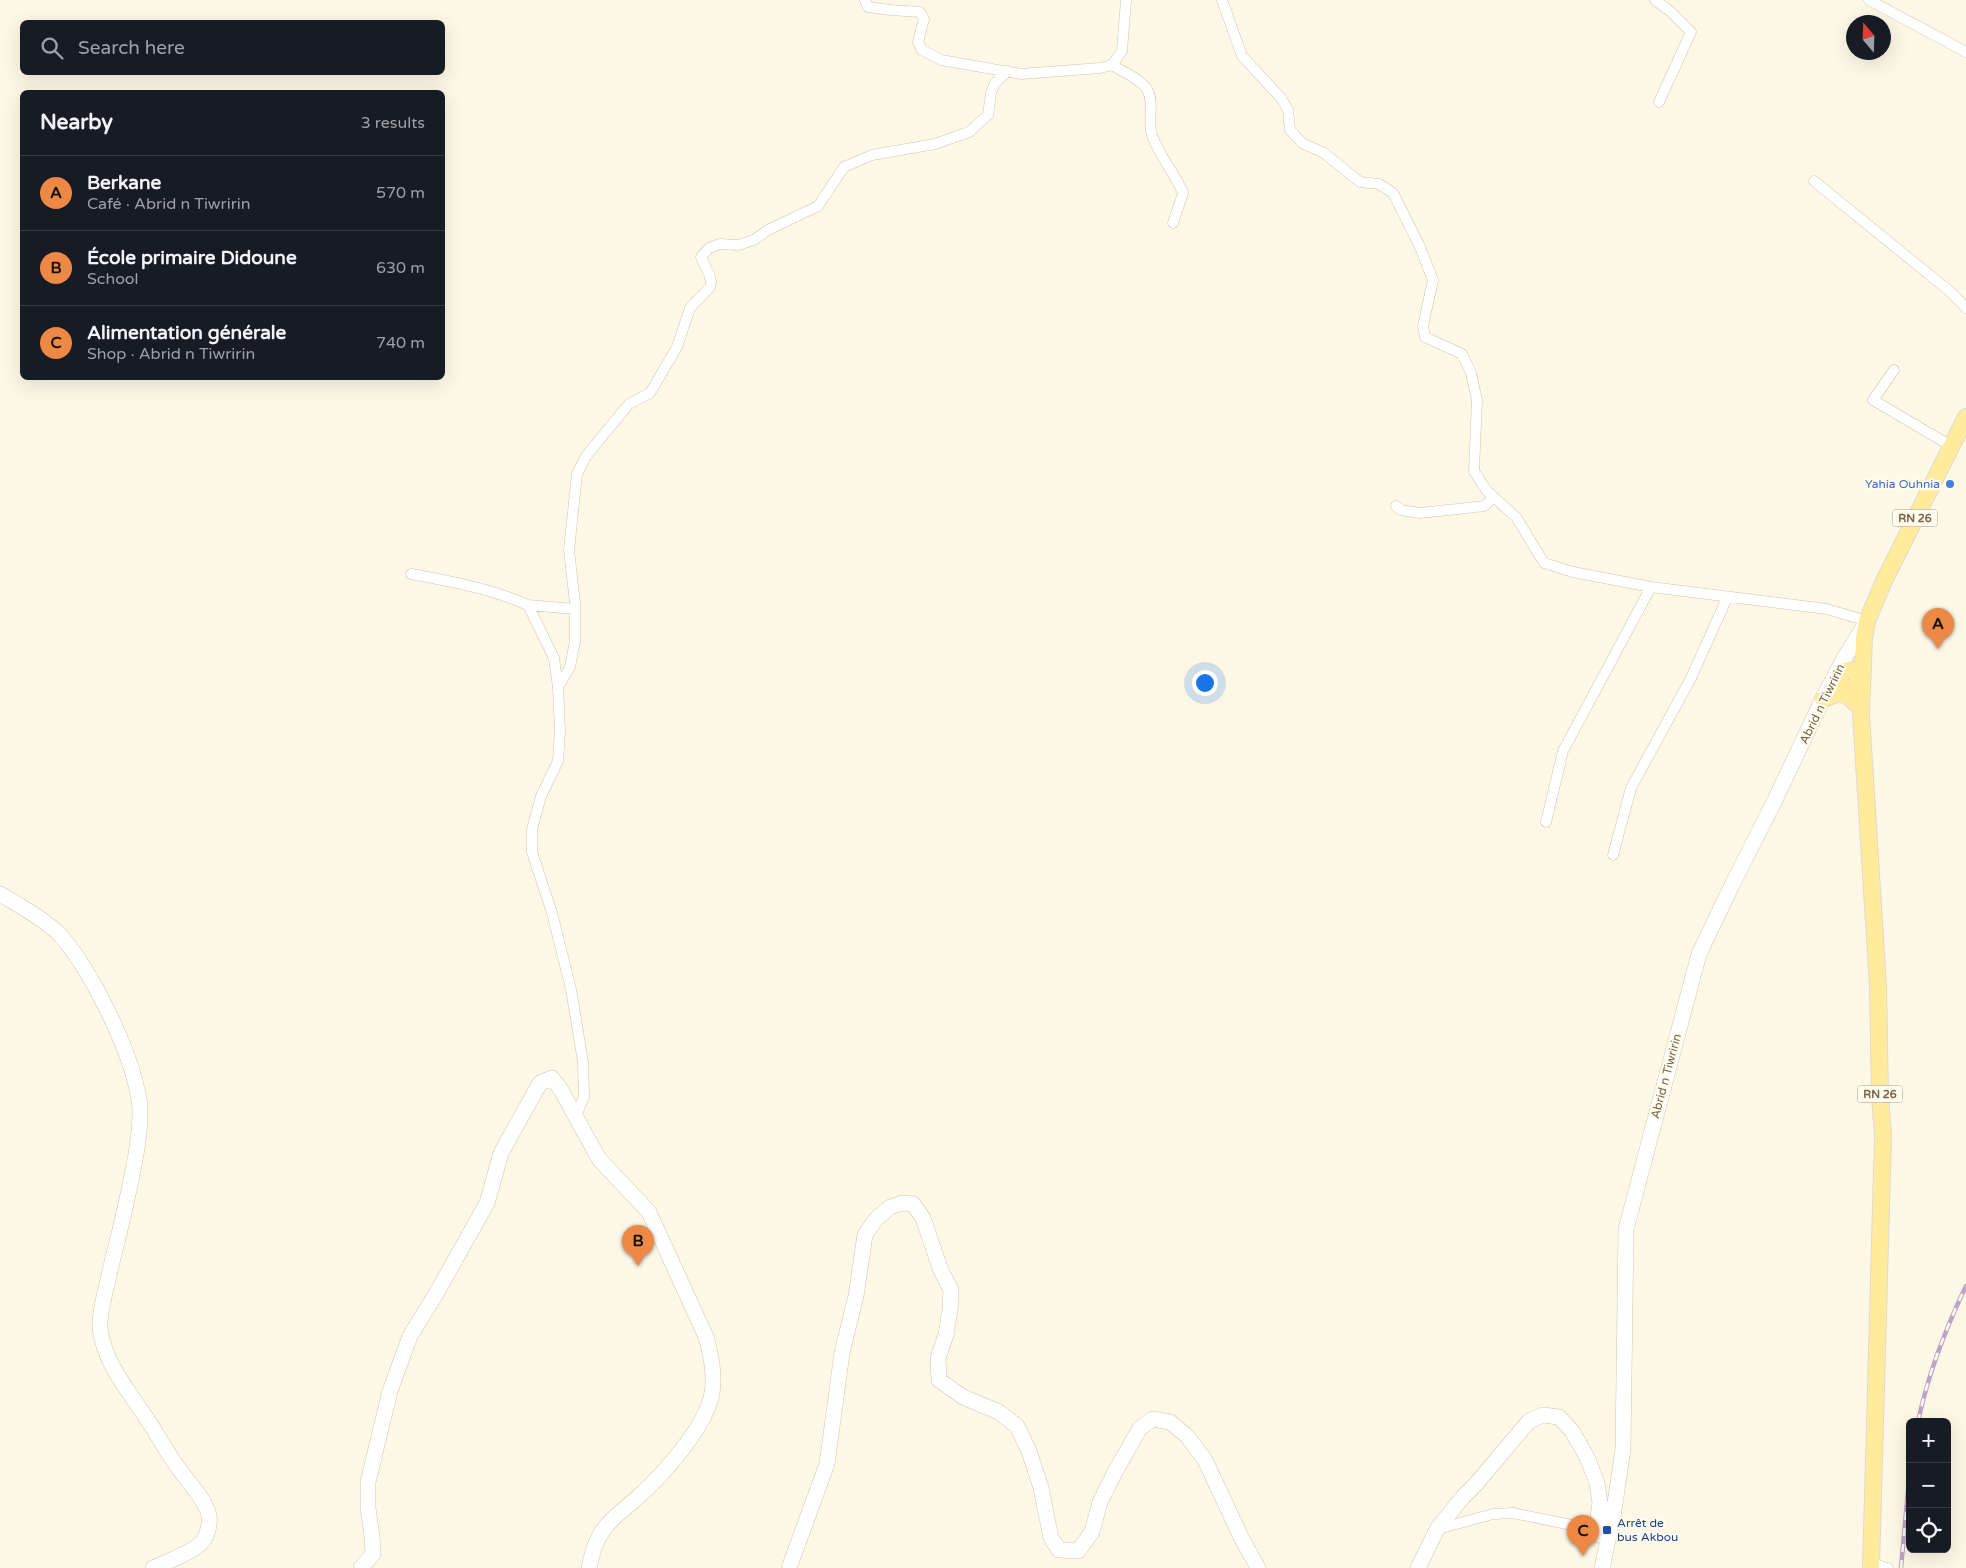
<!DOCTYPE html>
<meta charset="utf-8">
<style>
:root{--surface:#171b24;--page:#20242c;--text:#f1f3f6;--muted:#9ea1a6;--line:#363941;--accent:#ed8845}
body{margin:0;font-family:"Varela Round",sans-serif;background:var(--page);color:var(--text)}
.controls{position:absolute;right:15px;bottom:15px;display:grid;overflow:hidden;border-radius:8px;box-shadow:0 5px 20px #0002}
.controls button{width:45px;height:45px;display:grid;place-items:center;padding:0;border:0;border-bottom:1px solid var(--line);background:var(--surface);color:var(--text);font:25px sans-serif}
.compass{position:absolute;left:1846px;top:15px;width:45px;height:45px;border-radius:50%;background:var(--surface);box-shadow:0 5px 20px #0002;rotate:341deg}
.you{position:absolute;left:1204px;top:682px;width:18px;height:18px;margin:-12px;border:4px solid #fff;border-radius:50%;background:#1a73e8;box-shadow:0 0 0 8px #1a73e833}
.badge{display:grid;place-items:center;width:32px;height:32px;border-radius:50%;background:var(--accent);color:#111;font-size:16px;font-weight:700}
.pin{position:absolute;translate:-50% -41px;filter:drop-shadow(0 1px 2px #0008)}
.pin::after{content:'';position:absolute;top:26px;width:18px;height:15px;background:inherit;clip-path:polygon(0 0,100% 0,50% 100%)}
.list{margin:0;padding:0;list-style:none}
h2{display:flex;justify-content:space-between;align-items:center;height:65px;margin:0;padding:0 20px;font-size:21px}
h2 small{font-size:16px;font-weight:400;color:var(--muted)}
.list li{display:grid;grid-template-columns:32px 1fr auto;gap:15px;align-items:center;box-sizing:border-box;height:75px;padding:0 20px;border-top:1px solid var(--line)}
.list b{display:block;font-size:19px;white-space:nowrap}
.list p{margin:0;font-size:16px;white-space:nowrap;color:var(--muted)}
.list em{font-size:16px;font-style:normal;color:var(--muted)}
.icon{flex:none;width:28px;height:28px;fill:none;stroke:currentColor;stroke-width:2;stroke-linecap:round;stroke-linejoin:round}
.map{position:relative;flex:none;width:1966px;height:1568px;overflow:hidden}
.search{position:absolute;background:var(--surface);box-shadow:0 5px 20px #0002;left:20px;top:20px;width:425px;height:55px;display:flex;align-items:center;gap:12px;box-sizing:border-box;padding:0 18px;border-radius:8px;color:var(--muted);font-size:19px}
.panel{position:absolute;background:var(--surface);box-shadow:0 5px 20px #0002;left:20px;top:90px;width:425px;height:290px;border-radius:8px}
.map>svg:first-child{display:block}
.lines{fill:none;stroke-linecap:round;stroke-linejoin:round}
.street-casing{stroke:#d0c1ab;stroke-width:11}
.secondary-casing{stroke:#d3c3a8;stroke-width:16}
.primary-casing{stroke:#dfd9d3;stroke-width:18}
.street{stroke:#fff;stroke-width:10}
.secondary{stroke:#fff;stroke-width:15}
.primary{stroke:#ffeb9b;stroke-width:16}
.rail-casing{stroke:#bda3c8;stroke-width:4.5}
.rail{stroke:#fffbed;stroke-width:2.5;stroke-dasharray:8;stroke-linecap:butt}
.shop-dot{fill:#3f7fe0;stroke:#fffbed;stroke-width:2}
.transit-dot{fill:#1a4fb4;stroke:#fffbed;stroke-width:2}
.labels{text-anchor:middle;dominant-baseline:central;stroke-width:4.5;stroke-linejoin:round;paint-order:stroke}
.shield{fill:#fffbed;stroke:#a0907a;stroke-width:1}
.shield-label{font-size:11px;font-weight:bold;fill:#786249}
.shop-label{font-size:12px;fill:#366cbe;stroke:#fffbed;text-anchor:end}
.street-label{font-size:12px;fill:#786249;stroke:#fffbed}
.transit-label{font-size:12px;fill:#164399;stroke:#fffbed;text-anchor:start}
</style>
<div class="map">
<svg width="1966" height="1568" viewBox="0 0 1966 1568">
<rect width="100%" height="100%" fill="#fdf8e6"/>
<g class="lines">
<g class="street-casing">
<path id="street" d="M865 0 868 7 891 10 920 12 924 19 918 42 922 50 941 60 1021 74 1100 68 1112 65 1122 51 1126 0
M1222 0 1242 56 1281 98 1288 110 1290 130 1302 143 1324 153 1360 182 1379 184 1393 193 1420 247 1433 280 1423 326 1425 337 1462 354 1471 373 1477 400 1474 471 1486 490 1516 517 1544 563 1573 572 1651 587 1827 609 1867 621
M1655 0 1671 12 1691 32 1659 102
M1869 0 1966 52
M1112 65C1123 72 1139 78 1147 89 1155 103 1147 120 1152 135 1159 156 1175 173 1183 193L1173 223
M1814 181 1953 294 1966 308
M1894 370 1873 400 1951 446
M1396 506 1401 510 1419 513 1458 509 1484 506 1494 497
M411 574C450 581 492 589 528 605L554 658 558 687 560 731 558 761 541 796 532 829V852L552 913 571 989 583 1062 584 1097 575 1118
M528 605 575 609
M558 687 570 667 575 641V603L569 550 577 474 586 456 629 404 650 393 677 347 690 308 710 287 711 282 709 274 701 257 709 248 720 244 738 245 754 240 768 230 818 206 844 167 872 155 935 144 969 132 988 115 991 93 995 83 1008 71
M1546 822 1563 751 1651 587
M1613 855 1631 788 1691 678 1727 598
M1438 1529 1493 1514 1513 1513 1596 1530
M1871 1563 1888 1568"/>
</g>
<g class="secondary-casing">
<path id="secondary" d="M0 894C19 905 39 916 56 931 88 961 141 1068 140 1113 140 1141 133 1171 127 1199 121 1228 113 1256 107 1284 104 1298 99 1314 100 1328 104 1363 128 1390 147 1419 158 1435 167 1453 179 1469 187 1481 207 1501 209 1516 210 1524 208 1535 202 1542 194 1552 166 1562 153 1568
M361 1568 373 1554 372 1536 368 1508V1482L390 1391 410 1336 436 1294 487 1203 501 1153 540 1083 552 1078 561 1090 599 1159 649 1212 706 1337C711 1354 715 1375 712 1393 707 1425 664 1474 640 1495 629 1506 613 1516 604 1529 595 1541 592 1554 589 1568
M789 1568 827 1464 842 1353 856 1296 865 1235 876 1219 890 1207 902 1203 913 1204 923 1218 941 1271 951 1290 950 1310 946 1335 938 1358 939 1380 963 1397 999 1412 1017 1426 1029 1451 1041 1488 1051 1538 1059 1550 1078 1551 1092 1532 1100 1502 1115 1472 1140 1428 1153 1419 1170 1422 1187 1436 1205 1460 1241 1537 1258 1568
M1418 1568 1437 1529 1462 1498 1476 1484 1529 1421 1543 1415 1559 1417 1572 1431 1587 1457 1597 1483 1600 1503 1596 1530 1599 1535 1609 1537
M1602 1568 1613 1517 1623 1449 1626 1229 1699 954 1732 885 1775 800 1826 692 1846 655 1866 623"/>
</g>
<g class="primary-casing">
<path id="primary" d="M1840 679a9 9 0 1 1 18 0a9 9 0 1 1-18 0Z
M1823 699 1839 693 1851 698 1854 702
M1871 1568 1883 1135 1880 1097 1878 986 1861 714 1864 638 1867 621 1884 581 1966 417"/>
</g>
<use href="#street" class="street"/>
<use href="#secondary" class="secondary"/>
<use href="#primary" class="primary"/>
<g class="rail-casing">
<path id="rail" d="M1918 1422C1928 1374 1945 1330 1966 1286
M1901 1568 1910 1468"/>
</g>
<use href="#rail" class="rail"/>
</g>
<circle class="shop-dot" cx="1950" cy="484" r="5"/>
<rect class="transit-dot" x="1602" y="1525" width="10" height="10" rx="2.5"/>
<g class="labels">
<g class="shield">
<rect x="1892.5" y="509.5" width="45" height="17" rx="4"/>
<rect x="1857.5" y="1085.5" width="45" height="17" rx="4"/>
</g>
<g class="shield-label">
<text x="1915" y="518">RN 26</text>
<text x="1880" y="1094">RN 26</text>
</g>
<g class="shop-label">
<text x="1940" y="484">Yahia Ouhnia</text>
</g>
<g class="street-label">
<text transform="translate(1822 704) rotate(-64)">Abrid n Tiwririn</text>
<text transform="translate(1666 1076) rotate(-75)">Abrid n Tiwririn</text>
</g>
<g class="transit-label">
<text x="1617" y="1523">Arrêt de<tspan x="1617" dy="14">bus Akbou</tspan></text>
</g>
</g>
</svg>
<div class="controls">
<button>+</button>
<button>−</button>
<button><svg class="icon" aria-label="locate" viewBox="0 0 24 24"><circle cx="12" cy="12" r="6"/><path d="M12 2v4M12 18v4M2 12h4M18 12h4"/></svg></button>
</div>
<svg class="compass" viewBox="-18 -18 36 36"><path d="M0-13l5 13h-10z" fill="#e53935"/><path d="M0 13l5-13h-10z" fill="#9ea1a6"/></svg>
<div class="you"></div>
<div class="pin badge" style="left:1938px;top:649px">A</div>
<div class="pin badge" style="left:638px;top:1266px">B</div>
<div class="pin badge" style="left:1583px;top:1556px">C</div>
<div class="search"><svg class="icon" aria-label="search" viewBox="0 0 24 24"><circle cx="10" cy="10" r="6"/><path d="M15 15l6 6"/></svg>Search here</div>
<section class="panel">
<h2>Nearby<small>3 results</small></h2>
<ul class="list">
<li><span class="badge">A</span><div><b>Berkane</b><p>Café · Abrid n Tiwririn</p></div><em>570 m</em></li>
<li><span class="badge">B</span><div><b>École primaire Didoune</b><p>School</p></div><em>630 m</em></li>
<li><span class="badge">C</span><div><b>Alimentation générale</b><p>Shop · Abrid n Tiwririn</p></div><em>740 m</em></li>
</ul>
</section>
</div>
